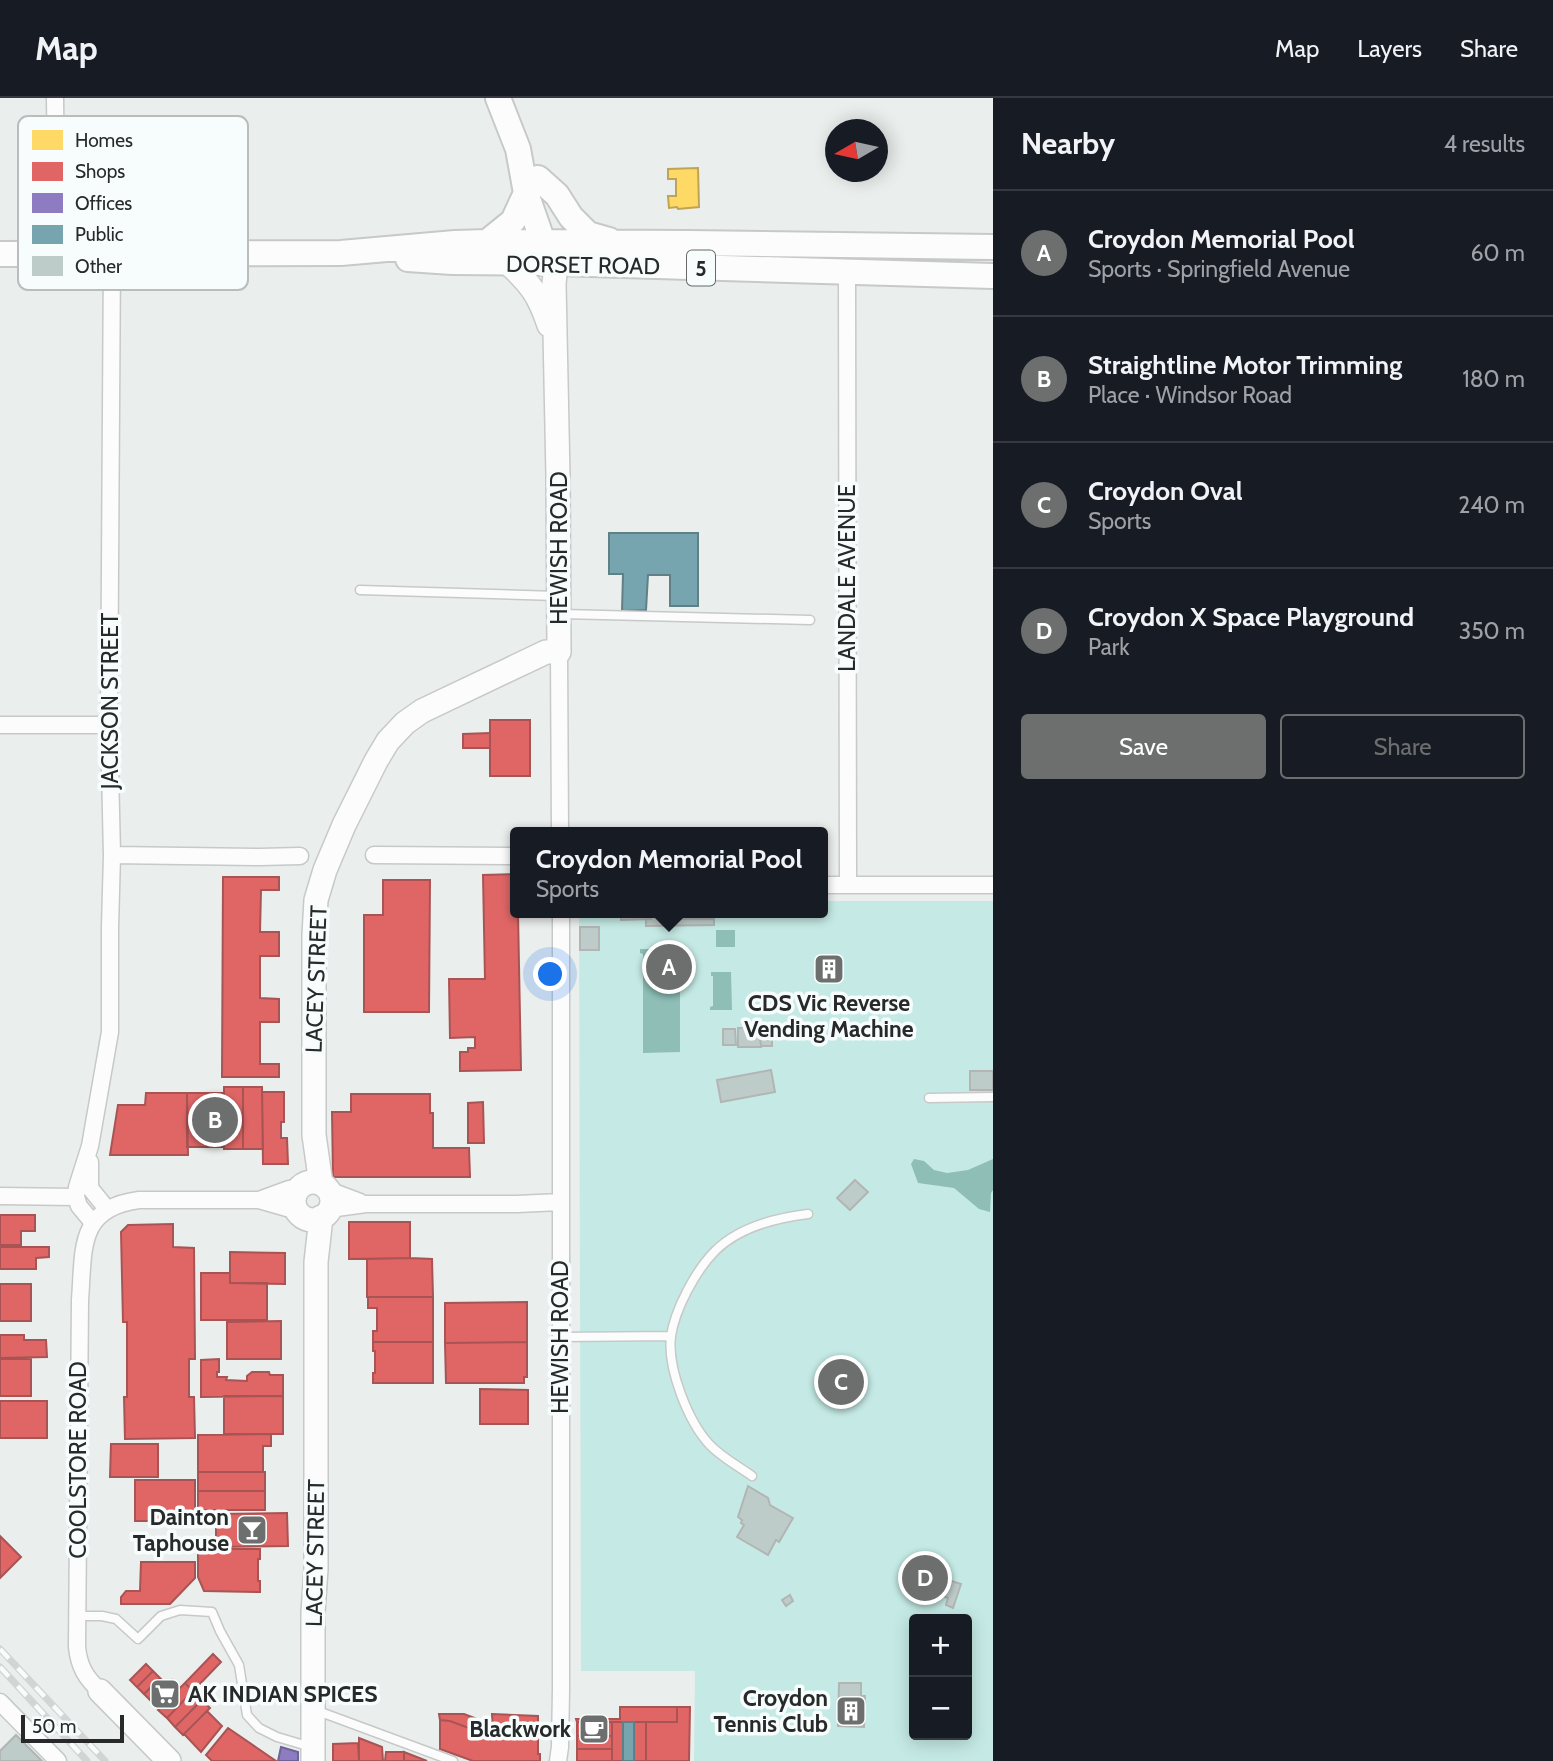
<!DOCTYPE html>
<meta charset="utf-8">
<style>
:root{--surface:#171b24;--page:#20242c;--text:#f1f3f6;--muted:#9ea1a6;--line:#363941;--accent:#6c6f6e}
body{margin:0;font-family:Cabin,sans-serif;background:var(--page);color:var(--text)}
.controls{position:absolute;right:21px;bottom:21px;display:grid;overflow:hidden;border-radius:7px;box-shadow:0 4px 18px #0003}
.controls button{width:63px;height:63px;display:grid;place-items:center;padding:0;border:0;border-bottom:2px solid var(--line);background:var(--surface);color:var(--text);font:35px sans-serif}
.compass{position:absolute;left:825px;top:21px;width:63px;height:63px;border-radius:50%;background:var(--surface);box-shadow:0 4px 18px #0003;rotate:261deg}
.scale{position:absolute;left:21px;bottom:18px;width:103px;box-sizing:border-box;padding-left:7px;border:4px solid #282a2a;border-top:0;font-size:19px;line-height:24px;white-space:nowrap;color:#282a2a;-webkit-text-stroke:5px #f7fdfc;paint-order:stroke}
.you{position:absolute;left:551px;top:877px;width:24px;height:24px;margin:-18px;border:5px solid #fff;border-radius:50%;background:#1a73e8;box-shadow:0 0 0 10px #1a73e833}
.badge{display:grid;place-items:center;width:46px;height:46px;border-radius:50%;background:var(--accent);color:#fff;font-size:23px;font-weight:700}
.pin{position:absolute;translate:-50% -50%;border:4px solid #fff;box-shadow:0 2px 7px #0006}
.popup{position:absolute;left:510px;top:729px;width:318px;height:91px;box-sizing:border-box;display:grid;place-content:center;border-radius:7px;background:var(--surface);filter:drop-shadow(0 2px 5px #0005);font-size:23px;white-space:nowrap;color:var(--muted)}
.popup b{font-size:26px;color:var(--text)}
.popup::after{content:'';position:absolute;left:50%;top:100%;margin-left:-14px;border:14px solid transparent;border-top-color:var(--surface)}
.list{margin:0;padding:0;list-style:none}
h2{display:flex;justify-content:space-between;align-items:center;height:91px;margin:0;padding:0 28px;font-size:30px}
h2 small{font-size:23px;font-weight:400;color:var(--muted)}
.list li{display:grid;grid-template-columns:46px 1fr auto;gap:21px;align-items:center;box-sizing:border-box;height:126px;padding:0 28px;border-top:2px solid var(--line)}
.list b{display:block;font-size:26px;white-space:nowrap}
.list p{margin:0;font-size:23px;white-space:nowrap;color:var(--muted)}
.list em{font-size:23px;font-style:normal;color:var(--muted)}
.actions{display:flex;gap:14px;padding:21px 28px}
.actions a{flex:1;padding:16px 0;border:2px solid var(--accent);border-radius:7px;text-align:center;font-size:24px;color:var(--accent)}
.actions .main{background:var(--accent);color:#fff}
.map{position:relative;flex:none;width:993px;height:1663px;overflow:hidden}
header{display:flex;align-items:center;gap:42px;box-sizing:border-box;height:98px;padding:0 35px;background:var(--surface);border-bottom:2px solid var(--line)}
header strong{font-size:33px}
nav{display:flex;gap:38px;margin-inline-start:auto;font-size:24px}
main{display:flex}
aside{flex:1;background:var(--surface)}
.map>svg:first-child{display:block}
.green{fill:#c5eae5;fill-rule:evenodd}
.water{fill:#8ebeb6}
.homes{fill:#ffd966;stroke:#bea454;stroke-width:2}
.shops{fill:#e06666;stroke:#a95454;stroke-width:2}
.offices{fill:#8e7cc3;stroke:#6f6395;stroke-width:2}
.public{fill:#76a5af;stroke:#5f8087;stroke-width:2}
.building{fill:#bdccc9;stroke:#b2b5b4;stroke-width:2}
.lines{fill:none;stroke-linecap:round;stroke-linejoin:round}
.lane-casing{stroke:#c6c9c8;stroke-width:11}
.street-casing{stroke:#c6c9c8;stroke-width:19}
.secondary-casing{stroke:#c6c9c8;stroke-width:26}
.primary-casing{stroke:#c6c9c8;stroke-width:28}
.lane{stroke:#fcfcfc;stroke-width:8}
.street{stroke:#fcfcfc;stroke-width:16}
.secondary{stroke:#fcfcfc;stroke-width:23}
.primary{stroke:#fcfcfc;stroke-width:24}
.rail-casing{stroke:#d3d4d4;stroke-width:7}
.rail{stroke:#f7fdfc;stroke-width:4.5;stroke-dasharray:13;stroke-linecap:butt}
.labels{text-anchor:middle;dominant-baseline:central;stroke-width:7;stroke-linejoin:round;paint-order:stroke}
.shield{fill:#f7fdfc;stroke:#666969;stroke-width:2}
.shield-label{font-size:21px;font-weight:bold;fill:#282a2a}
.street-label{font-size:23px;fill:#282a2a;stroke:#f7fdfc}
.poi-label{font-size:23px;font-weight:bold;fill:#282a2a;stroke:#f7fdfc;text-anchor:end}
.key{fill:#f7fdfc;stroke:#b9bebd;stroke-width:2}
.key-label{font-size:19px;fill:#282a2a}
</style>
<header>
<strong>Map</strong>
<nav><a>Map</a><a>Layers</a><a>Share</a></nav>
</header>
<main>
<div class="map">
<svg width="993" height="1663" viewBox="0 0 993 1663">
<rect width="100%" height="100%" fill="#eaeeed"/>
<path class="green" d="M823 803H993V1663H694L695 1573H581L579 815H823ZM914 1521H967V1637H914Z"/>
<path class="water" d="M716 832H735V849H716Z
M640 851H683L684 855 680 856V954L643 955V856L640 855Z
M711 874H731L732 912H710V909L713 908V878H711Z
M914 1061 924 1063 934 1072 947 1075 968 1072 993 1061V1092L991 1095 990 1114 979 1111 954 1090 918 1085 911 1066Z"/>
<path class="homes" d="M698 70 699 109 678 111 677 109 669 110 668 98H676V81H668V71Z"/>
<path class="shops" d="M490 622H530V678H490Z
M490 635V650H463V636Z
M515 776V815H518L521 972 460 973V954H468V950H475V939L450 940 449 881H485L483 777Z
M223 779H279V792H261L260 834H279V858H260V900L279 901V924H260V966H279V979H222Z
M383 782H430L429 914H364V817H383Z
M224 989H243V1051H224Z
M243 989H262L263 1051H243Z
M262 994H284V1024H281V1040H287L288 1066H263Z
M146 995H187L188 1057H110L118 1007H145Z
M187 995H206V1049H187Z
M206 995H224V1049H206Z
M351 996H430V1015H433V1050H469L470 1079H333L332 1014H351Z
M483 1004 484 1045H468V1005Z
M0 1117H35V1133H21V1147H0Z
M349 1124H410V1160L349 1161Z
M173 1126V1149L194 1150 195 1261H189V1299H194L195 1340 125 1341 124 1299H127V1224H123L121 1134 128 1127Z
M0 1149H49V1159L36 1160V1171H0Z
M230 1154 285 1155V1186L230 1185Z
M410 1160 432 1161 433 1199H367V1161Z
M201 1175H230V1185H267V1222H201Z
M0 1186H31V1223H0Z
M368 1199H433V1244H373V1233H377V1210H368Z
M527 1204V1244L445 1245V1205Z
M281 1223V1261H227V1224Z
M0 1237H24V1242H46L47 1259 0 1260Z
M373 1244H433V1285H373V1275H375V1253H373Z
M527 1244V1279H524V1285H446L445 1245Z
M0 1261H31V1298H0Z
M219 1261V1274H217V1279H227L226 1282 247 1283V1278L252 1274H269L270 1277H283V1298L201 1299V1262Z
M480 1291 528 1292V1326H480Z
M224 1298H283V1336H224Z
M0 1303H47V1340H0Z
M271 1336V1348H263V1374H198V1337Z
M111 1346H158V1379H110Z
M198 1374H265V1393H198Z
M135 1382H195V1423H135Z
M198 1393H265V1412H198Z
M287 1415 288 1448 216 1449V1416Z
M0 1438 21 1459 0 1480Z
M198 1451H260V1461H258V1483H260V1494L204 1493 198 1479Z
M141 1464H195V1480L170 1506H121V1499L126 1493H140Z
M213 1556 221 1564 193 1593 185 1585Z
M146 1566 153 1573 137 1589 130 1582Z
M153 1573 160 1580 144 1596 137 1589Z
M160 1580 167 1587 151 1603 144 1596Z
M172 1582 180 1590 159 1611 151 1603Z
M185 1585 193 1593 167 1620 158 1612Z
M193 1593 202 1602 175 1629 167 1620Z
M202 1602 210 1610 183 1637 175 1629Z
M620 1609H677V1624H577L576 1621H620Z
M677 1609H690L689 1663H646V1624H677Z
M207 1613 222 1628 201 1654 184 1636Z
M439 1616H464L493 1627V1639L450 1623 440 1622Z
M492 1616 538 1618V1656H540V1663H473L440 1651V1622L450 1623 493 1639Z
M577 1624H612V1638H577Z
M612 1624H623V1663H612Z
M634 1624H646V1663H634Z
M228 1630 276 1663H212L206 1657Z
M577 1638H612V1651H577Z
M359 1640 382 1649 383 1663H359Z
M358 1645 359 1663H333V1646Z
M577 1651H612V1663H577Z
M386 1654H404V1663H385Z
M404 1654 427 1663H404Z"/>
<path class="offices" d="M281 1649 298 1654V1663H278Z"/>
<path class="public" d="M609 435H698V508H670V477H648L646 512 622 513 623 476H609Z
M623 1624H634V1663H623Z"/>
<path class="building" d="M621 815H651V821L621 822Z
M651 815H665V821H714V827L646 828V821H651Z
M665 815H714V821H665Z
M580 829H599V852H580Z
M818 868H841V874H818Z
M738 930H760L761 949H738Z
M723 931H735L736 947H723Z
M760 940H772V948H761Z
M771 972 775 994 721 1004 717 982Z
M970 973H993V992H970Z
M855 1082 868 1094 850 1112 837 1100Z
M748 1388 768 1400 770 1407 793 1420 779 1444 776 1442 768 1457 737 1439 744 1427 741 1425 742 1422 738 1419Z
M932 1468 940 1471 938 1479 961 1486 953 1510 946 1507 948 1500 925 1492Z
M790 1497 793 1503 786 1508 782 1502Z
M839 1585H861V1598H865L864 1629 838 1628Z
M16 1637 42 1663H0V1653Z"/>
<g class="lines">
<g class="lane-casing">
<path id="lane" d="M360 492 556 498
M562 516 810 522
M929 1000 993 999
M560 1239 671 1238
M752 1378C738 1368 721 1359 709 1346 688 1323 667 1270 671 1238 675 1211 696 1172 715 1153 739 1129 775 1120 808 1116
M77 1518H102L116 1521 138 1541 161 1518 180 1512 212 1514 220 1533 239 1567 247 1617 259 1630 277 1639 311 1649
M315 1612 453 1663"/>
</g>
<g class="street-casing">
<path id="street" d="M55 0 57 155
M847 174 848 786
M559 554 560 734
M0 627H109
M112 757 260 759 300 758
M374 757 515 758
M823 787H993
M90 1064V1090L107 1111
M328 1092 360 1104
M0 1098 76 1099
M259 1102 289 1091 299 1090
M329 1111 366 1106H517L560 1104
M93 1125 79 1108 76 1099 77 1089 90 1048 110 934V829L112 757 109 627 112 156
M100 1593C86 1580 79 1569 77 1549L80 1202C84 1152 77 1110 139 1102H259L287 1110 295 1111
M0 1604 58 1663
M558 1663 560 1649 561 1592V815"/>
</g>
<g class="secondary-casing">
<path id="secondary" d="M509 166C532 187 539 198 549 227
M294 1103a19 19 0 1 1 38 0a19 19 0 1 1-38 0Z
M321 1086 314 1037V837L316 802 325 772 344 727 376 663 388 643 405 625 422 613 546 554H559L558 379 554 186 556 165
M100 1593 169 1663
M313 1663V1514L316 1471V1164L321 1119"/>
</g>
<g class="primary-casing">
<path id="primary" d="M498 0 518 51 526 95 543 144 550 155
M538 80 557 97 571 119 588 136 609 142
M487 144 513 123 526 95
M0 156 341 155 455 145 487 144 689 145 993 149
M408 161 452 164 556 165 993 178"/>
</g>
<use href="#lane" class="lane"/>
<use href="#street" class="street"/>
<use href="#secondary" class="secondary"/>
<use href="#primary" class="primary"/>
<g class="rail-casing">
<path id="rail" d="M0 1551 105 1663
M0 1569 87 1663"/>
</g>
<use href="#rail" class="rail"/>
</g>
<defs>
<g id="building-square" transform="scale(1.575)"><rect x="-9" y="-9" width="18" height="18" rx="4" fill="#6c6f6e" stroke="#f7fdfc"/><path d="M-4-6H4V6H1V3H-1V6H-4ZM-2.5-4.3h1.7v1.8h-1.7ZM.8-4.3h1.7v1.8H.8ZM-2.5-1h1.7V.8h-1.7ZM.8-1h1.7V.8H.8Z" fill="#fff"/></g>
<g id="bar-square" transform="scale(1.575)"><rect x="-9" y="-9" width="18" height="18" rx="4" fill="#6c6f6e" stroke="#f7fdfc"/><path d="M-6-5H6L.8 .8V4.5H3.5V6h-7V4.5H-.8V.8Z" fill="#fff"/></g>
<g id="supermarket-square" transform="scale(1.575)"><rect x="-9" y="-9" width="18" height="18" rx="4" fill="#6c6f6e" stroke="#f7fdfc"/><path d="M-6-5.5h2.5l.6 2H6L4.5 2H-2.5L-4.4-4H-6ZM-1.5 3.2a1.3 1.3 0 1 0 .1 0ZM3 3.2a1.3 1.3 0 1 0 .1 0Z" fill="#fff"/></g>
<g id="cafe-square" transform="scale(1.575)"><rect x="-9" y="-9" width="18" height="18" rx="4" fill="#6c6f6e" stroke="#f7fdfc"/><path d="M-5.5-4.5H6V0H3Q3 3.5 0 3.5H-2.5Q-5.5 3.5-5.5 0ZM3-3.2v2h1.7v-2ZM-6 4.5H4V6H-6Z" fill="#fff"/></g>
</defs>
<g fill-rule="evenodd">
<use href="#building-square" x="829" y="871"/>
<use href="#bar-square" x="252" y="1432"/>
<use href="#supermarket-square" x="165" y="1596"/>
<use href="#building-square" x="851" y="1613"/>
<use href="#cafe-square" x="594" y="1631"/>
</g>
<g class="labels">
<rect class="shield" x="687" y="152.5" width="28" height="35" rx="5"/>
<g class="shield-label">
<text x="701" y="170">5</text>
</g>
<g class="street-label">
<text transform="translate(583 167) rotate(1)">DORSET ROAD</text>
<text transform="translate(559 450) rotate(-90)">HEWISH ROAD</text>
<text transform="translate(847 480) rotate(-90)">LANDALE AVENUE</text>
<text transform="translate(110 603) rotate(-90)">JACKSON STREET</text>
<text transform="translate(316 881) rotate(-88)">LACEY STREET</text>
<text transform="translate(560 1239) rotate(-90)">HEWISH ROAD</text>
<text transform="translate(78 1362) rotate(-90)">COOLSTORE ROAD</text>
<text transform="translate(315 1455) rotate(-89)">LACEY STREET</text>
</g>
<g class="poi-label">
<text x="829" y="905" text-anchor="middle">CDS Vic Reverse<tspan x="829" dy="26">Vending Machine</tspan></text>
<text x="229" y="1419">Dainton<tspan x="229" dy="26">Taphouse</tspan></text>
<text x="188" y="1596" text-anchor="start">AK INDIAN SPICES</text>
<text x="828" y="1600">Croydon<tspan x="828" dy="26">Tennis Club</tspan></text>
<text x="571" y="1631">Blackwork</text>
</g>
</g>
<rect x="18" y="18" width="230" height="174" rx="10" class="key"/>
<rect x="32" y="32" width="31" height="20" fill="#ffd966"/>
<rect x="32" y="64" width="31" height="19" fill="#e06666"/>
<rect x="32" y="95" width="31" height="20" fill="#8e7cc3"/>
<rect x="32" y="127" width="31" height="19" fill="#76a5af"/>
<rect x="32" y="158" width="31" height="20" fill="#bdccc9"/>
<g class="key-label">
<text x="75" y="49">Homes</text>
<text x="75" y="80">Shops</text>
<text x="75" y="112">Offices</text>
<text x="75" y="143">Public</text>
<text x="75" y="175">Other</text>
</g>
</svg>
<div class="controls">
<button>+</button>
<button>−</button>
</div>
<svg class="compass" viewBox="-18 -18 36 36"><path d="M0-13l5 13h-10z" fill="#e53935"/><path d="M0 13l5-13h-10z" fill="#9ea1a6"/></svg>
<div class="scale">50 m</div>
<div class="you"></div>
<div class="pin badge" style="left:669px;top:869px">A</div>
<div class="popup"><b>Croydon Memorial Pool</b>Sports</div>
<div class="pin badge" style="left:215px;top:1022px">B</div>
<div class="pin badge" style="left:841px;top:1284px">C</div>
<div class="pin badge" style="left:925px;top:1480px">D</div>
</div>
<aside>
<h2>Nearby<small>4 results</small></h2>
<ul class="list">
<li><span class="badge">A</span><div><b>Croydon Memorial Pool</b><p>Sports · Springfield Avenue</p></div><em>60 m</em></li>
<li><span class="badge">B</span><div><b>Straightline Motor Trimming</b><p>Place · Windsor Road</p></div><em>180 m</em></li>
<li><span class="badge">C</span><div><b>Croydon Oval</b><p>Sports</p></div><em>240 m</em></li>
<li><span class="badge">D</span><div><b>Croydon X Space Playground</b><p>Park</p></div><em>350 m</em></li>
</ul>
<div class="actions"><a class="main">Save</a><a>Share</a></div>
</aside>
</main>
